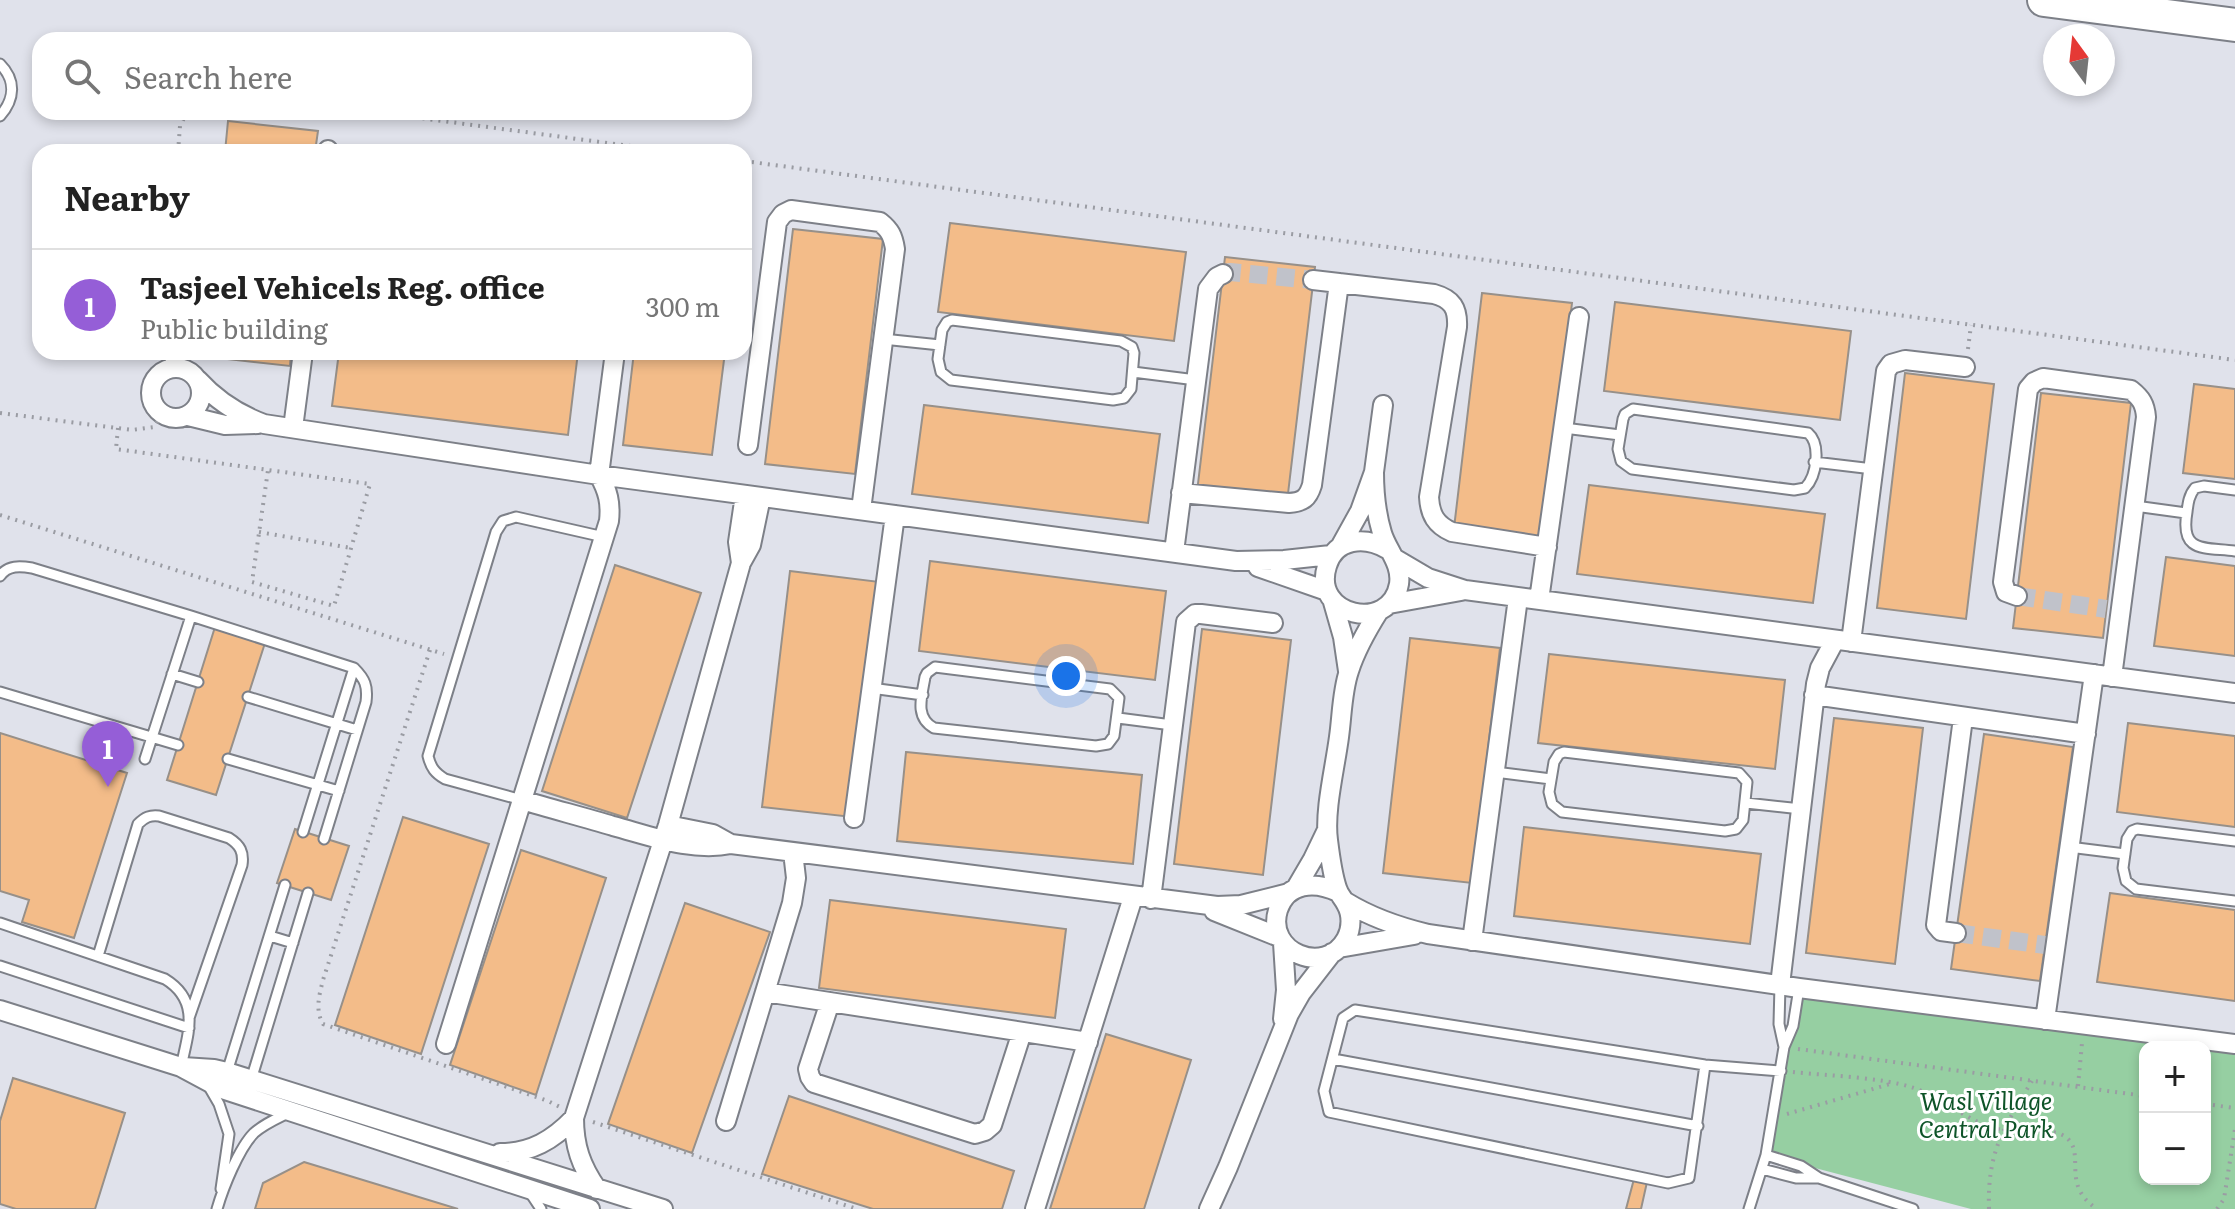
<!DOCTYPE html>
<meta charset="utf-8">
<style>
:root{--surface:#fff;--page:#f6f6f6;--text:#222;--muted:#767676;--line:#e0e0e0;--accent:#955ed7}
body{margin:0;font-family:Literata,serif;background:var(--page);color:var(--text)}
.controls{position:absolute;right:24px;bottom:24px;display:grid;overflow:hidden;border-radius:16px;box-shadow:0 4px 12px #0003}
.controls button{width:72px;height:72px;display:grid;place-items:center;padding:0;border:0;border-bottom:2px solid var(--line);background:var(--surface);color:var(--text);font:40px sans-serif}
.compass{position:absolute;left:2043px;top:24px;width:72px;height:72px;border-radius:50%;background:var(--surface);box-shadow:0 4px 12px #0003;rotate:345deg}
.you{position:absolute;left:1066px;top:676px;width:28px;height:28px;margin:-20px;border:6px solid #fff;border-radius:50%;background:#1a73e8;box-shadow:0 0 0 12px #1a73e833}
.badge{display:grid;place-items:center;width:52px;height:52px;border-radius:50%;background:var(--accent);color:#fff;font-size:26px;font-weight:700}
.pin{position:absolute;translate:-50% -66px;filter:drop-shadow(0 2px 4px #0008)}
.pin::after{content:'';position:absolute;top:42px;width:28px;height:24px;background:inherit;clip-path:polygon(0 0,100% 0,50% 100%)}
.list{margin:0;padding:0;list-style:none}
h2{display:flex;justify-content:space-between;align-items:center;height:104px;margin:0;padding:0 32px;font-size:34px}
h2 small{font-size:26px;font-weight:400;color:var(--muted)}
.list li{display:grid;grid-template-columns:52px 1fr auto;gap:24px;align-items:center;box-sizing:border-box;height:112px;padding:0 32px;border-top:2px solid var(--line)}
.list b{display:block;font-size:30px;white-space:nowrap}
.list p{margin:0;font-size:26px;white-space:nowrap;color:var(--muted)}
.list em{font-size:26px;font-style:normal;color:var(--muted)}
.icon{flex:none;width:44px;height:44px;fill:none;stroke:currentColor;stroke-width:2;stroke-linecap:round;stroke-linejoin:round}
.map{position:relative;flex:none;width:2235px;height:1209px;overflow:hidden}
.search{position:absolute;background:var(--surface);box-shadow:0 4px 12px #0003;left:32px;top:32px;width:720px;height:88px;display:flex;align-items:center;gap:20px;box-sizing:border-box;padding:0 28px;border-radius:24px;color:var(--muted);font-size:30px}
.panel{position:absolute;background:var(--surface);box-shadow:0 4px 12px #0003;left:32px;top:144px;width:720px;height:216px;border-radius:24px}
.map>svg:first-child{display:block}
.green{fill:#96cfa2}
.building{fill:#f3bc89;stroke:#979089;stroke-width:2}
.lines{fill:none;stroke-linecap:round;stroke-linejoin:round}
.minor-tunnel{stroke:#c0c2ca;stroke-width:18;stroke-dasharray:18 9;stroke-linecap:butt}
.service-casing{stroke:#7d8088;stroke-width:13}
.minor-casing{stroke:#7d8088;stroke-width:22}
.motorway-casing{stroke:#7d8088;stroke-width:36}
.path{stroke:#9a9ca3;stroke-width:4;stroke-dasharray:2 6;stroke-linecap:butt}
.service{stroke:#fff;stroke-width:9}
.minor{stroke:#fff;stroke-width:18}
.motorway{stroke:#fff;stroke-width:32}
.labels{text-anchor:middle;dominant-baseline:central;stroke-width:6;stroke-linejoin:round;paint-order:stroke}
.park-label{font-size:24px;font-style:italic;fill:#0e5428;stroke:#fff}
</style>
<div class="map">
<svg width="2235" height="1209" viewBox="0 0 2235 1209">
<rect width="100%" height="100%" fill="#e0e2eb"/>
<path class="green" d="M1799 988 2193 1047H2145V1179H2205V1049L2235 1053V1209H1971L1766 1155Z"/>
<path class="building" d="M228 121 318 131 315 152H225Z
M950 223 1186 252 1174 341 938 312Z
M793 229 883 239 855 474 765 464Z
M1225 257 1315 267 1287 502 1197 492Z
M1482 293 1572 303 1544 539 1454 528Z
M1615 302 1851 331 1840 420 1604 391Z
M201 352H291L290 366 200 356Z
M339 352H578L568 435 332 406Z
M634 352H725L712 455 623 445Z
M1905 373 1994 384 1966 619 1877 608Z
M2194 384 2235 389V479L2183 473Z
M2041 393 2131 403 2103 638 2013 628Z
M924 405 1160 434 1148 523 912 494Z
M1589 485 1825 514 1813 603 1577 574Z
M2166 557 2235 566V656L2154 646Z
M930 561 1166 591 1155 680 919 651Z
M615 565 701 593 627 818 542 791Z
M790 571 880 582 852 817 762 807Z
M215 627 265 643 216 795 167 780Z
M1202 629 1291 640 1263 875 1174 864Z
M1410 638 1500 648 1472 883 1383 873Z
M1549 654 1785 680 1775 769 1538 743Z
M1834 718 1923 728 1895 964 1806 953Z
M2128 723 2235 736V827L2117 812Z
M0 733 127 773 74 938 22 922 29 900 0 891Z
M1984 734 2073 747 2040 981 1951 969Z
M906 752 1142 775 1133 864 897 841Z
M403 817 489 844 421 1054 335 1025Z
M1524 827 1761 854 1750 944 1514 916Z
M295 829 349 846 331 900 277 883Z
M521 850 606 878 536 1095 450 1065Z
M2110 893 2235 910V1001L2097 982Z
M830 900 1066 929 1055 1018 819 988Z
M685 903 770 932 692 1153 608 1124Z
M1106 1034 1191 1060 1144 1209H1050Z
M13 1078 125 1113 95 1209H16L0 1204V1121Z
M789 1096 1014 1171 1002 1209H873L762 1174Z
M304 1162 458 1209H255L263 1183Z
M1634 1179 1647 1182 1641 1209H1626Z"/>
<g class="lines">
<path class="minor-tunnel" d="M1223 274 1230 272 1313 280
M2017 596 2106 609
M1956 933 2045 945"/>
<g class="service-casing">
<path id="service" d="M0 64C16 80 15 99 0 116
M952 320 1121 341 1132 347 1134 353 1131 389 1124 398 1113 400 951 380 941 372 938 359 942 330 947 322Z
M883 339 940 345
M170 352 171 369
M1133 372 1196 380
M1633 409 1808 433C1821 444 1817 476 1805 488L1794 490 1632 469 1621 461 1618 449 1623 419 1625 414Z
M1564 428 1620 435
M1814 462 1873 469
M2235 490 2204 486 2195 488C2189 495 2188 503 2187 512 2180 553 2203 547 2235 551
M2135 506 2186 513
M0 576C8 565 20 566 32 568L191 616 354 668C365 679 368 686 366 702L324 839
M935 667 1110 689 1119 698 1114 736 1108 744 1096 746 934 728C914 717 922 696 925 677L927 673Z
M172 674 198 682
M871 688 923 695
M0 692 178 745
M248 697 357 730
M1118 718 1172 725
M1564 752 1739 773 1747 782 1743 820 1736 829 1725 831 1562 812 1552 804 1549 792 1554 762 1559 754Z
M145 759 191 616
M228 759 339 791
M1495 772 1551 779
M522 800 445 779C435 773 431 768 428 756L496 532 503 521 516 517 604 537
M1746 803 1801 809
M303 832 354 668
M2235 841 2137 829 2132 831 2127 839 2123 868 2126 881 2136 889 2235 901
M2069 847 2125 854
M0 923 165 979C201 1001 188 1033 181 1067
M270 936 293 943
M98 956 138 824C145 817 150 815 159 816L229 838C240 845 244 852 242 865L189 1018
M0 966 189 1028
M1780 985 1779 1024 1784 1047
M1333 1059 1698 1126
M1705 1065 1689 1178 1668 1183 1329 1112 1324 1091 1343 1018 1355 1010 1705 1065 1781 1071
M227 1072 285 885
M251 1080 308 893
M208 1085 219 1104 229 1134 221 1189
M1766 1155 1801 1166 1819 1178 1913 1209
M1762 1169 1796 1178H1819
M531 1194 541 1209
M217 1209C223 1188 239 1148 254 1133 264 1124 276 1119 288 1113
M1749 1209 1766 1155 1784 1047 1793 1026 1799 988"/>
</g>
<g class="minor-casing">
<path id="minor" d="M328 152V150
M1313 280 1434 294C1452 299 1458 308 1457 327L1429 497C1430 515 1436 525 1452 532L1547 547
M151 393a25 25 0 1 1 50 0a25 25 0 1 1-50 0Z
M198 380C217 401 237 414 264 424L599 475 1236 561 1284 560 1331 555
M188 416 225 425 258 424
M293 428 303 352
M748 445 777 222 783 214 791 210 880 222C890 230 893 236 895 249L861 510
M1374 472C1374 493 1376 513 1382 533 1387 550 1402 564 1399 584 1390 634 1311 616 1327 566 1335 538 1365 536 1387 549
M1181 493 1289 503C1303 502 1308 498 1312 485L1339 283
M1340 547 1360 511 1374 472 1383 405
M1174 552 1208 289 1217 277 1223 274
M1394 558 1428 578 1465 590 2235 693
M741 563 738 542 745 495
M1258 567 1327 591
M2017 596 2006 592 2003 582 2028 389 2034 382 2043 378 2131 390C2141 398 2145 404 2146 417L2112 677
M1539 600 1579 317
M1333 602 1343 637 1348 671
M1389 604 1461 591
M1851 642 1886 371 1891 364 1905 360 1965 367
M1814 695 2086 734
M522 800C552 809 583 817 613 826 651 836 692 852 731 844L1217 906 1241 905 1289 893
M854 818 895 515
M668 825 713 834 731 844
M1296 888 1313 859 1326 832
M1338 892C1315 881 1287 882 1278 910 1265 952 1325 977 1346 939 1352 928 1352 914 1346 904 1343 898 1339 895 1337 888 1332 873 1330 856 1328 840 1324 811 1335 768 1339 737 1342 716 1342 691 1349 671 1356 649 1367 630 1379 611
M1151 899 1186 622 1195 614H1201L1273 623
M1346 902C1372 918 1399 927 1428 934L1799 988 2235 1044
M1214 911 1279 937
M1956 933 1941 931 1936 925 1963 718
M1472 941 1518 598
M1283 943 1286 990 1283 1019
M1339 948 1414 935
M1780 985 1816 684 1820 668 1835 640
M765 992 1088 1042
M830 1002 808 1069 810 1077 814 1083 975 1134 985 1131 992 1125 1022 1032
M0 1010 181 1067 222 1089 590 1209
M2045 1020 2094 674
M446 1044 609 521C611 503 608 491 599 475L615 352
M183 1067 214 1069 227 1072 663 1209
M726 1121 792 903 796 878 793 852
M500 1153C531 1153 553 1140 574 1118
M597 1189C581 1166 574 1146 574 1118L668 825 741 563 751 545 761 497
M1035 1209 1133 897
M1209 1209 1228 1167 1289 1014 1301 993 1332 953"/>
</g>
<g class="motorway-casing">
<path id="motorway" d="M2044 0 2235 25"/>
</g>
<path class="path" d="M375 112 675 152
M178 152 180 126 187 112
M744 161 2235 360
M1968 349 1971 325
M0 413 132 430 154 427 162 414
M118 428 116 449 370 484 334 606 252 582 268 470
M0 515 444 654
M259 532 351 548
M430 650 323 980C319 996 315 1010 323 1024L548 1101 560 1107
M1798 1049 2145 1096
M1793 1072C1829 1076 1881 1077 1914 1088 1946 1099 1969 1124 2003 1130 2021 1133 2056 1126 2068 1139 2085 1156 2061 1185 2097 1209
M2078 1086 2082 1043
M2205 1104 2235 1108
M1787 1114 1890 1084
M593 1122 857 1209
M1989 1209C1987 1152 2004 1127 2032 1081
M2217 1209 2224 1199 2235 1129"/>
<use href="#service" class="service"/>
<use href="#minor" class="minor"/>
<use href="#motorway" class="motorway"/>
</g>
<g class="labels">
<g class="park-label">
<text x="1986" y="1099">Wasl Village<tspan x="1986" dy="28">Central Park</tspan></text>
</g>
</g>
</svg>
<div class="controls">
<button>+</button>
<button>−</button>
</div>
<svg class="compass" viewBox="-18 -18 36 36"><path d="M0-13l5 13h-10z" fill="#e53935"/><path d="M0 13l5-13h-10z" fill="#767676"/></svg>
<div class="you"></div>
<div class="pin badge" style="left:108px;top:787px">1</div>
<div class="search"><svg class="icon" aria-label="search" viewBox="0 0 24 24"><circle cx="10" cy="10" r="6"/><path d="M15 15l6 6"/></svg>Search here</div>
<section class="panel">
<h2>Nearby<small></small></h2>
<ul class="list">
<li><span class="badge">1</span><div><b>Tasjeel Vehicels Reg. office</b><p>Public building</p></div><em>300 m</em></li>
</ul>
</section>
</div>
